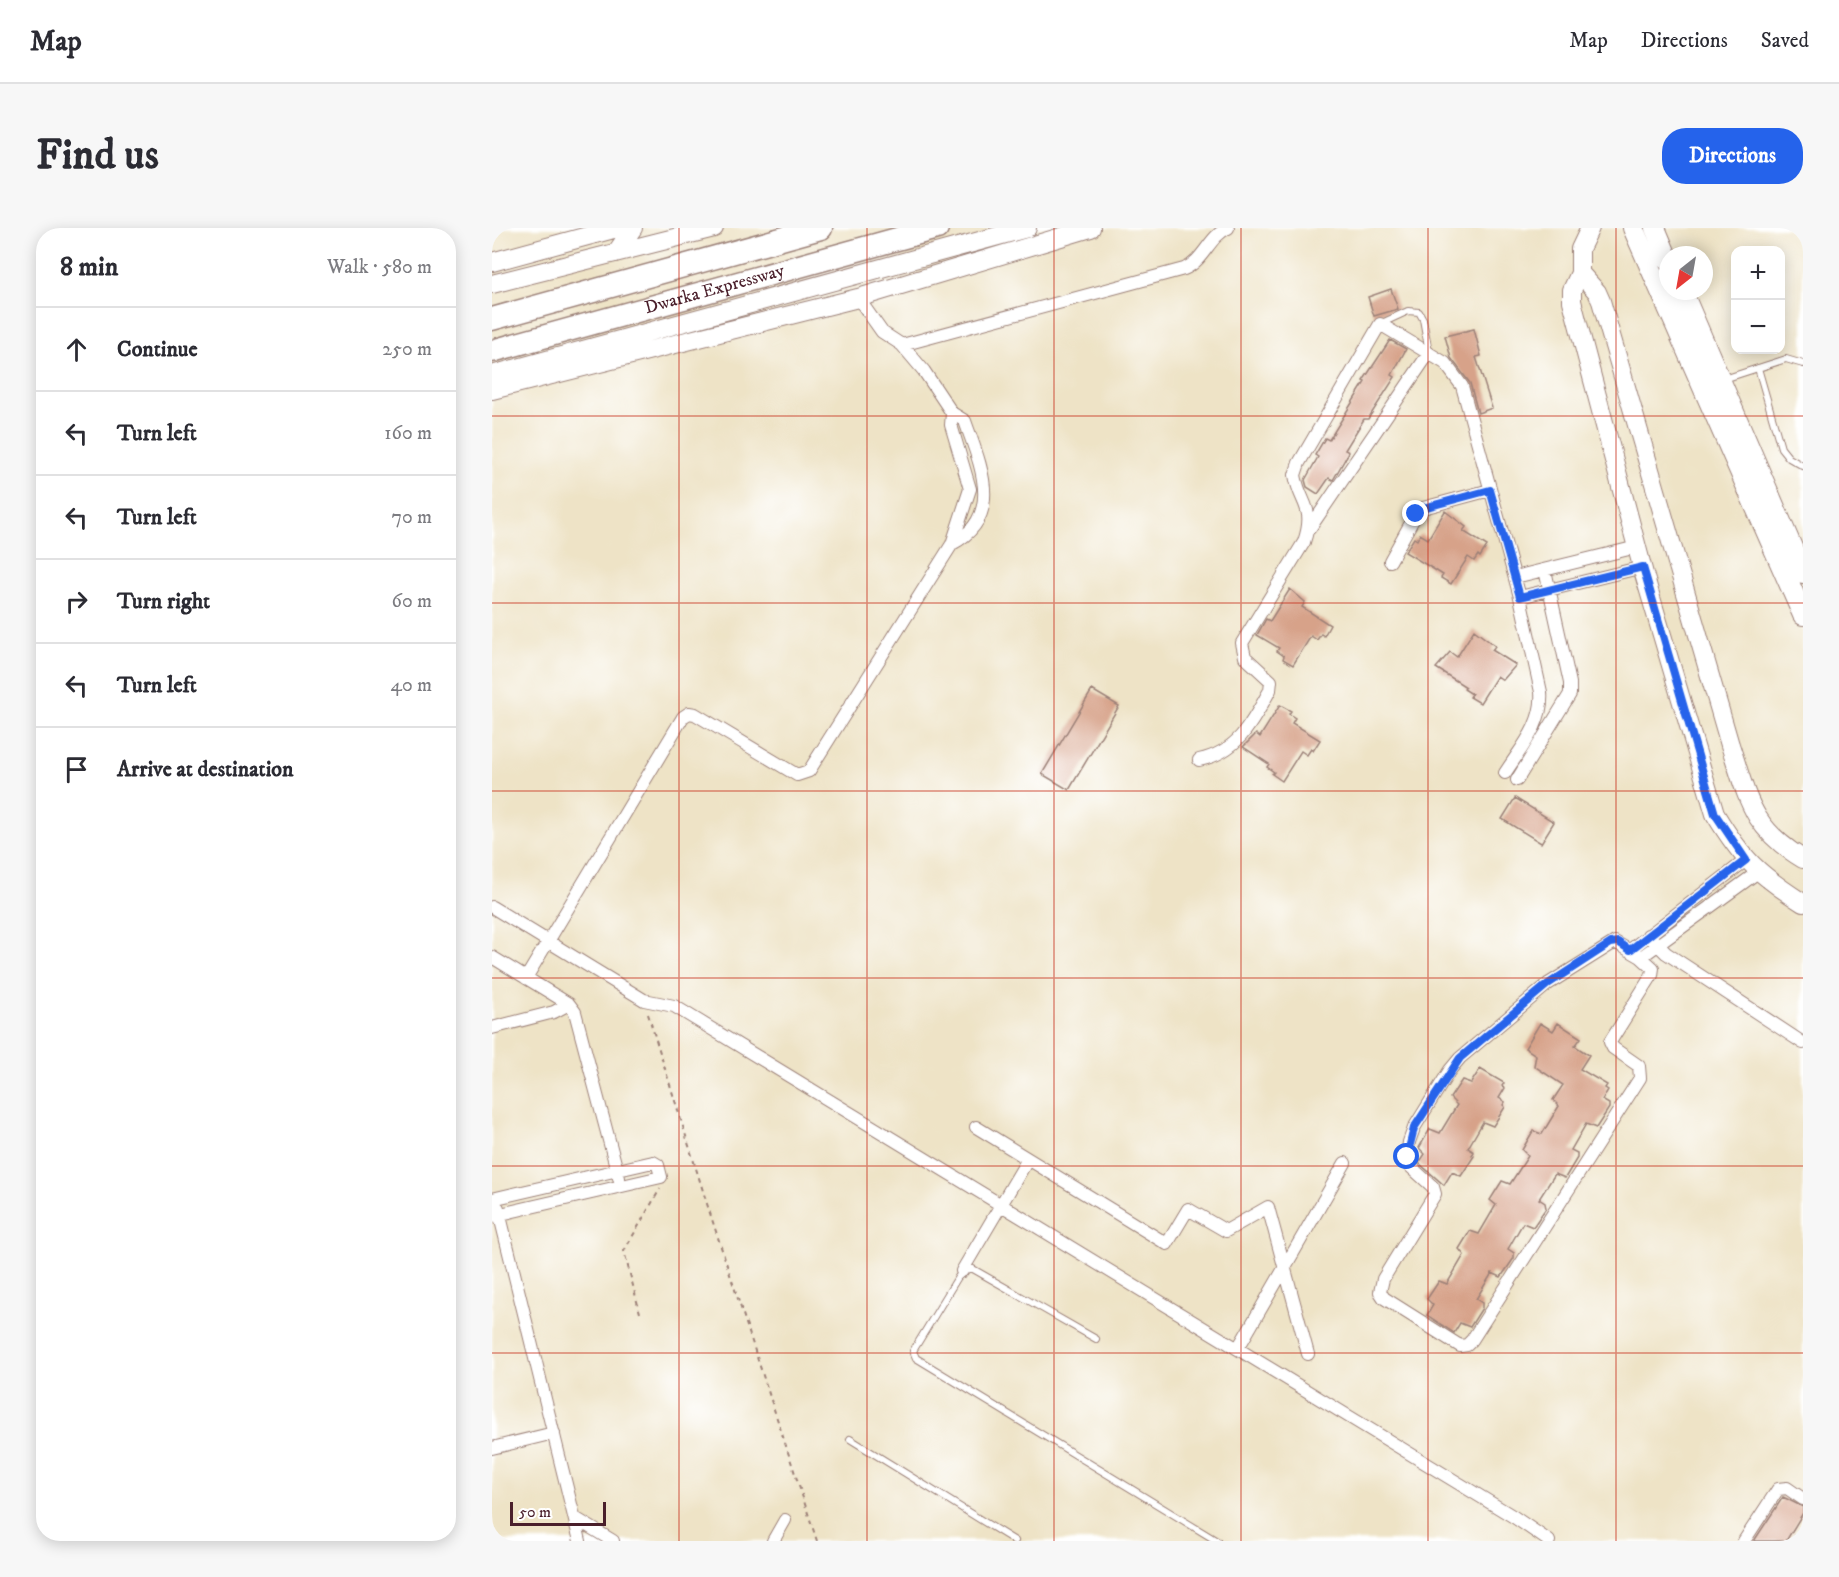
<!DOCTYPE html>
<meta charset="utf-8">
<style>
:root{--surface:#fff;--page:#f7f7f7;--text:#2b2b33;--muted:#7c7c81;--line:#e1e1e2;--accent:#2563eb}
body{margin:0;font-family:"IM FELL DW Pica",serif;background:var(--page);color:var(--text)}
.controls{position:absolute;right:18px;top:18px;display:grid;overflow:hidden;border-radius:12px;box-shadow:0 3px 15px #0003}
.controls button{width:54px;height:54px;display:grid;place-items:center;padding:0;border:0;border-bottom:2px solid var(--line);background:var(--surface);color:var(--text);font:30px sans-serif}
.compass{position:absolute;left:1167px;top:18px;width:54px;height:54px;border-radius:50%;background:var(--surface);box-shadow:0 3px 15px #0003;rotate:211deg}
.scale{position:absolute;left:18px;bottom:15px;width:96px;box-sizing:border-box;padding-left:6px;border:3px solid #4a1f2b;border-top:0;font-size:16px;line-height:21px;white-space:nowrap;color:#4a1f2b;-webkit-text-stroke:4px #fff;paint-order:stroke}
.stop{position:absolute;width:18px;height:18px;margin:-14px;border:4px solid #2563eb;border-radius:50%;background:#fff}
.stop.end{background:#2563eb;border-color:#fff;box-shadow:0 2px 6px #0008}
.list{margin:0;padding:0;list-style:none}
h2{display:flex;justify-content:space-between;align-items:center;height:78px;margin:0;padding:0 24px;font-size:26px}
h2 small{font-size:20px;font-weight:400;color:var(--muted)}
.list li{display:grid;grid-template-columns:39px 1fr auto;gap:18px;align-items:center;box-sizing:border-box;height:84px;padding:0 24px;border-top:2px solid var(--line)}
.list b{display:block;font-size:22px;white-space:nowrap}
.list em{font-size:20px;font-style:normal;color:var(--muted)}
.icon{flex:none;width:33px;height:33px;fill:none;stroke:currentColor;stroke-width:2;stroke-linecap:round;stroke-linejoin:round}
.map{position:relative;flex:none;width:1311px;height:1313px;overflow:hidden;border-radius:24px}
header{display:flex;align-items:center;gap:36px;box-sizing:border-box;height:84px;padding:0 30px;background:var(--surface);border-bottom:2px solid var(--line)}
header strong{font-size:28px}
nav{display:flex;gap:33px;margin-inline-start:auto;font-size:21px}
.intro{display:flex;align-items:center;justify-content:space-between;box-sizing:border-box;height:144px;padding:0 36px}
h1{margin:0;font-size:42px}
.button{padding:15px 27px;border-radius:24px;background:var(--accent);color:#fff;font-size:21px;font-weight:700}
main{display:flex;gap:36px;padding:0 36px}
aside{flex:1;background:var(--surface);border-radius:24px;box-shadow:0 3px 15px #0003}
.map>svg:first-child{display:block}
.building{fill:#d7a289}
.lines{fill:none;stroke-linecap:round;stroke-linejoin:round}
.lane-casing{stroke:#9c8178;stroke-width:8}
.street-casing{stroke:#9c8178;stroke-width:14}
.secondary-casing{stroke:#9c8178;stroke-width:20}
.primary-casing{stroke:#9c8178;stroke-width:22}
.highway-casing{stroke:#9c8178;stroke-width:25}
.path{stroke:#9c8178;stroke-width:2;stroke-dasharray:4.5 4.5;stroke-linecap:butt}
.lane{stroke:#fff;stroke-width:6}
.street{stroke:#fff;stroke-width:12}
.secondary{stroke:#fff;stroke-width:18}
.primary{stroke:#fff;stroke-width:20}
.highway{stroke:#fff;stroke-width:22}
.route{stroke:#2563eb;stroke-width:8}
.grid{fill:none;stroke:#c8321e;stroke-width:1.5;stroke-opacity:0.55}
.labels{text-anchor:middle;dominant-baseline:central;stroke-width:4.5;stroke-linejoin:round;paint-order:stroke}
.street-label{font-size:18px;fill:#4a1f2b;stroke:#fff}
</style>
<header>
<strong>Map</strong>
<nav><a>Map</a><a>Directions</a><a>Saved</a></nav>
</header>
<div class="intro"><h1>Find us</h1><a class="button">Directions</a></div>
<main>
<aside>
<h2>8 min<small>Walk · 580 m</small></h2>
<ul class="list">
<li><svg class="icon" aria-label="ahead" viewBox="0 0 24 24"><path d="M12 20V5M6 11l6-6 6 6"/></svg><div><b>Continue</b></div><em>250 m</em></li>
<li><svg class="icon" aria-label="left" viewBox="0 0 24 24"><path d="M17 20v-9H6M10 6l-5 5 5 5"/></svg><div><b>Turn left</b></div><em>160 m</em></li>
<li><svg class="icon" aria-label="left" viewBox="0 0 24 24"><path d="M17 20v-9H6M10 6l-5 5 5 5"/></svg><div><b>Turn left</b></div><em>70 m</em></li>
<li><svg class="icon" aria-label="right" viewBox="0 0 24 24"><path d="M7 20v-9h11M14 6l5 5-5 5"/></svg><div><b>Turn right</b></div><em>60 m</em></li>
<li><svg class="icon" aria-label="left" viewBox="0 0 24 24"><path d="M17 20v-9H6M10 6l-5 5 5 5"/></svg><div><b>Turn left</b></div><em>40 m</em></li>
<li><svg class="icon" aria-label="arrive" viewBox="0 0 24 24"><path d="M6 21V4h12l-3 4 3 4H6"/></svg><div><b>Arrive at destination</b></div></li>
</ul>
</aside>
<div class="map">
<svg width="1311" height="1313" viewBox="0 0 1311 1313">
<rect width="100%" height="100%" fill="#fff"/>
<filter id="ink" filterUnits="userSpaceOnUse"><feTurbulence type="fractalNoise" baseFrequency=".0167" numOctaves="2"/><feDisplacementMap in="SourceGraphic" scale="12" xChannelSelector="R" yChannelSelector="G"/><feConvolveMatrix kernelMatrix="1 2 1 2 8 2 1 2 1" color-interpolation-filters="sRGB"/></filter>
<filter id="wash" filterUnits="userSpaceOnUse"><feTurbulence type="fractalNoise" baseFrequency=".008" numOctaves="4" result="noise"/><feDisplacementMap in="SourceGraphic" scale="24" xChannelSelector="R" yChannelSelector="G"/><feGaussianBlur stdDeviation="1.35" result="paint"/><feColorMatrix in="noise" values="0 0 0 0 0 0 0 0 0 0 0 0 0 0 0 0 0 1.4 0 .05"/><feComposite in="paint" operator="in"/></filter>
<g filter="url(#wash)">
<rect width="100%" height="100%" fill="#eee3c6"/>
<g id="blocks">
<path class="building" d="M899 61 906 81 882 88 876 69Z
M982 101 989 128 984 129 1000 180 986 185 978 155 959 130 953 108Z
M898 112 914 121 900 147 903 149 876 191H872L853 222 857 224 841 252 837 250 826 266 815 259 813 252 826 229 823 227 833 210 837 212 873 154 871 153Z
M953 283 974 299 971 303 995 318 988 329 986 327 982 333 976 329 959 356 949 350 951 347 943 342 913 324 922 310 925 312 928 306 936 311Z
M798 361 813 374 810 379 838 397 832 408 829 406 825 412 819 408 801 437 791 431 792 428 785 423 787 420 765 407 774 391 778 393Z
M982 402 1003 418 1000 422 1024 437 1011 452 1005 448 988 475 978 469 980 466 972 461 974 459 944 440 958 424 965 429Z
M600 462 627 478 577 562 550 546Z
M788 477 799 483 797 486 803 490 800 495 828 512 821 523 819 521 815 527 809 523 790 553 780 546 782 544 775 539 777 536 751 519 764 506 768 509Z
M1023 570 1062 594 1049 615 1010 591Z
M1048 795 1061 803 1066 795 1089 810 1083 818 1097 827 1088 841 1115 857 1113 860 1116 862 1110 872 1117 876V880L1104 900 1094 896 1079 922 1085 925V930L1073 950 1063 946 1047 971 1053 975 1054 980 1041 999 1031 995 1016 1021 1022 1025V1030L1009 1049 1000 1045 984 1071 990 1075V1080L978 1099 968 1095 962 1105 935 1087 941 1077 935 1071 947 1053 955 1056 972 1027 967 1021 978 1003 987 1006 1004 977 998 972 1010 953 1018 956 1036 928 1030 922 1041 903 1050 906 1067 878 1061 872 1071 857 1042 838 1044 827 1033 820Z
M988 841 1012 855 1010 858 1013 860 1007 870 1013 874 1011 877 1013 879 1001 898 991 894 976 920 982 924 980 927 982 928 969 948 960 944 952 957 927 935 933 926 927 920 938 901 948 905 965 877 958 870 970 852 979 855Z
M1291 1269 1311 1279V1285L1294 1313H1262Z"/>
</g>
</g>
<g filter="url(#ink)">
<use href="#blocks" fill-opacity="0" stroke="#9c8178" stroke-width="1.5"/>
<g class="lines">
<g class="lane-casing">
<path id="lane" d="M888 96 916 83 927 84 931 91 937 124
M1266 140 1289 220 1297 230 1311 238
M1232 151 1294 131 1311 136
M604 1111 481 1041H475L466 1049 421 1123 424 1130 725 1313
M358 1211 523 1313"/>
</g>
<g class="street-casing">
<path id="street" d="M366 70 390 104 410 117 432 143 460 185 473 193C488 236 513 288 460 316
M410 117 692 41C712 33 717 8 736 0
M818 300 937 125
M898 333 924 286 931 280 998 262
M1023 349 1145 319
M1028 369 1151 339
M707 532C746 524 760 495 778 462L779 453 753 429 750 415 812 314C824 278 808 277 803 247L807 235 888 96 953 135 970 158 1028 369 1049 464C1052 495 1029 520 1013 545
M1025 552 1078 466V455L1053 342
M0 679 152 772 182 778 1022 1289 1057 1313
M1156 707 1174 725 1311 815
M1123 714 1149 729 1161 740 1160 747 1118 814 1121 820 1147 838 1148 850 980 1112 975 1117 968 1118 892 1070 888 1064 891 1051 943 966 941 959 919 939 915 929 917 914 922 900 958 842 968 830 1056 756Z
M1138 722 1254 632
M0 729 77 776 83 784 127 950
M1149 729 1266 644
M34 750 191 489 197 485 203 486 305 547 317 543 460 316 478 261 459 197 460 185
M0 800 62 784 77 776
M484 899 675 1016 696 981 734 1003 776 979 816 1126
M0 971 161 934 166 937 169 949 0 988
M6 980 88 1313
M470 1043 536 931
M749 1115 853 935
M0 1220 62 1205
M83 1290 121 1313
M281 1313 293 1292
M1252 1313 1286 1261 1295 1260 1311 1271
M1307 1313 1311 1307"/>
</g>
<g class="secondary-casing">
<path id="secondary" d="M124 25 141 0
M0 34 125 0
M1088 45V21L1098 0
M0 56 222 0
M0 147 535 0
M0 162 366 70 599 0
M1311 631C1259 600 1256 570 1238 517L1109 73 1105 64 1088 45 1080 62V73L1152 346 1223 586C1250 631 1267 647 1311 675"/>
</g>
<g class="primary-casing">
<path id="primary" d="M1141 0 1311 387
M1163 0 1176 31
M1190 63 1311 345"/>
</g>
<g class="highway-casing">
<g id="highway">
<path d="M0 91 329 0"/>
<path id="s1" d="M0 123 445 0"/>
</g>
</g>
<path class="path" d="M156 786 216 979 325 1313
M148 1085 132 1023 168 961"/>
<use href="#lane" class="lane"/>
<use href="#street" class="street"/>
<use href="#secondary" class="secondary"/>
<use href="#primary" class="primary"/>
<use href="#highway" class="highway"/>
</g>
</g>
<g class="lines" filter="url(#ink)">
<path class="route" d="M915 929 922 900 968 830 1056 756 1119 715 1126 714 1138 722 1254 632 1223 586 1151 339 1028 369 998 262 931 280 924 286"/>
</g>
<path class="grid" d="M187 0V1313M375 0V1313M562 0V1313M749 0V1313M936 0V1313M1124 0V1313M0 188H1311M0 375H1311M0 563H1311M0 750H1311M0 938H1311M0 1125H1311"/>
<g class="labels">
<g class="street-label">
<text stroke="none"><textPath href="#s1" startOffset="231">Dwarka Expressway</textPath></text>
</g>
</g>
</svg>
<div class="controls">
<button>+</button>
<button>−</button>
</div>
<svg class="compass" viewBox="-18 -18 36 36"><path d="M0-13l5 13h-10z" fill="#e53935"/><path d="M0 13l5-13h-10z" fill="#7c7c81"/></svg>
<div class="scale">50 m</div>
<div class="stop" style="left:915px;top:929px"></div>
<div class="stop end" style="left:924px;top:286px"></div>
</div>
</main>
